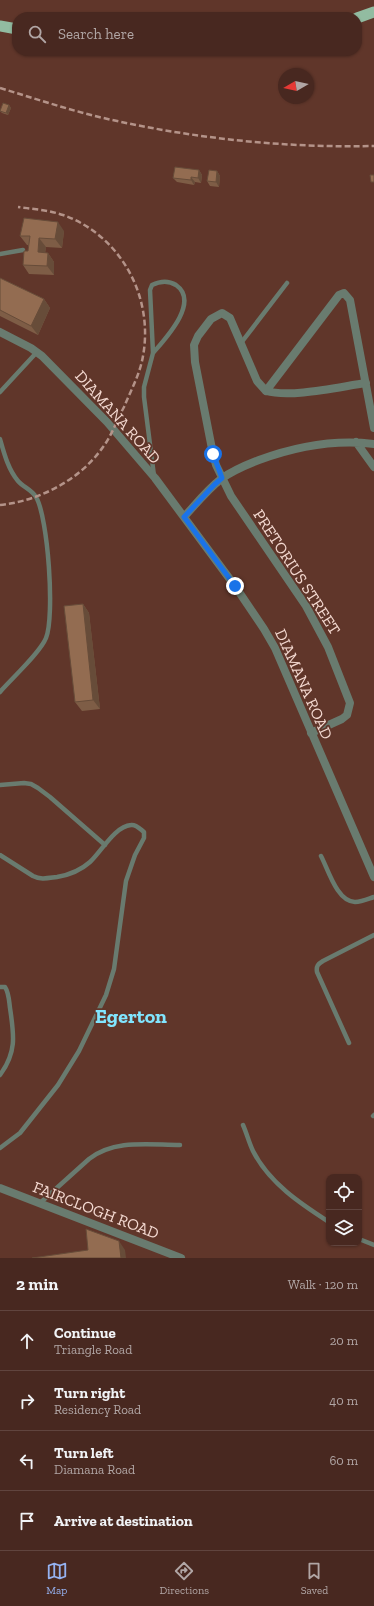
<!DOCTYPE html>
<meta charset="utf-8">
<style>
:root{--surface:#482820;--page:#4f3029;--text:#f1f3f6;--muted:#b1a6a5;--line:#60443e;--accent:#95b2f1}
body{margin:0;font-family:"Zilla Slab",serif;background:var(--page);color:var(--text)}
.controls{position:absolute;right:12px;bottom:12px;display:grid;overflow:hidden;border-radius:8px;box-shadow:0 1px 3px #0004}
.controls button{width:36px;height:36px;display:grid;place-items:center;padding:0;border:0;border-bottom:1px solid var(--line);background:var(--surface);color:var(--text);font:20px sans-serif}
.compass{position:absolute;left:278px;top:68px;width:36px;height:36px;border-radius:50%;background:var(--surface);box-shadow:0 1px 3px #0004;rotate:261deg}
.stop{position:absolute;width:12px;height:12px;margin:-9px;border:3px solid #1a73e8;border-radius:50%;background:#fff}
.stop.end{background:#1a73e8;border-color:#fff;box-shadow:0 1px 4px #0008}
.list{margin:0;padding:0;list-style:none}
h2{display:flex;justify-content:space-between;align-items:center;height:52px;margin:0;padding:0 16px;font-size:17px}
h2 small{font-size:13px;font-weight:400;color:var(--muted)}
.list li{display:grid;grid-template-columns:26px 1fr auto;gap:12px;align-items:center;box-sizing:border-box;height:60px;padding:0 16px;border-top:1px solid var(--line)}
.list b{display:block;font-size:15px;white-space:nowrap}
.list p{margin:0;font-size:13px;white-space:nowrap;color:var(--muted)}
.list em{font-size:13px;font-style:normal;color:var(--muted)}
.icon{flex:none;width:22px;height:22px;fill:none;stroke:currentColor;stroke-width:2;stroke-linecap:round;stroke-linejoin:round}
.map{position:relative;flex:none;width:374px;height:1258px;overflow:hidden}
.search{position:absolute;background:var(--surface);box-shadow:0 1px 3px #0004;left:12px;right:12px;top:12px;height:44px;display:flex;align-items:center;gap:10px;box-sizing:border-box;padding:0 14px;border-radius:16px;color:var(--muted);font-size:15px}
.sheet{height:292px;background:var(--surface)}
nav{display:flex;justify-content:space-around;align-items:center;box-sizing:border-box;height:56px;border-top:1px solid var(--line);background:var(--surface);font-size:11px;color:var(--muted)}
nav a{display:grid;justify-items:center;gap:2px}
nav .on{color:var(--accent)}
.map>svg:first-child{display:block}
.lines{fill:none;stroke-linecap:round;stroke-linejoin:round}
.service{stroke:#697b6f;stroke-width:4.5}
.minor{stroke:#697b6f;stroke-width:8}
.tertiary{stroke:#697b6f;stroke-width:8}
.trunk{stroke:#92bca1;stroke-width:11}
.rail{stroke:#b49389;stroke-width:2.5;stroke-dasharray:6 3;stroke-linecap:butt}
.wall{fill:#7e5d46}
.shaded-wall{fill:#674c39}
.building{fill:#936c51;stroke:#674c39}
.route{stroke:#1a73e8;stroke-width:5}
.labels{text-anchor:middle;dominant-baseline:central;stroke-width:3.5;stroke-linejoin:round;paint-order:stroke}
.street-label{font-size:16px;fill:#f5dad2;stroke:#60362a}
.district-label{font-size:20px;font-weight:bold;fill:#81e5fe;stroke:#60362a}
</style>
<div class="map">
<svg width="374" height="1258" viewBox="0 0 374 1258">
<rect width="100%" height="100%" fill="#60362a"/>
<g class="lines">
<path class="service" d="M0 254 23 250
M241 343 287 283
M153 353C166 338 200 302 176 285 168 280 160 281 152 285L150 290 153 353 144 387V397L154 476
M0 392 37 352
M0 439C4 453 8 469 18 481 23 487 32 490 36 497 48 517 55 616 46 638 40 653 11 679 0 692
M0 785 24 783 31 784 38 788 50 797 105 845
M0 855 33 876C41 880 48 878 57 877 69 875 81 870 90 862 101 852 115 826 131 825 136 824 140 829 144 832V838L135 855 126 881 114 969 106 995 79 1051 58 1085 20 1133 0 1148
M321 856C328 869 337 902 355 902 362 902 368 899 374 897
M0 987H5C9 993 9 1001 10 1008 14 1035 17 1052 0 1075
M349 1043 317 972C316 966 318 964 323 961L374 935
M373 1116 374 1115
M243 1125C247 1134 249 1143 253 1151 269 1183 301 1204 329 1222
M40 1203 89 1159C115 1139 149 1145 180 1145
M359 1239 374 1245"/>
<path class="minor" d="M0 332 31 348 42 356 107 422 155 478 235 586 264 629 275 648 374 877
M266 391C291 398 338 387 366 383
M356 442 374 467
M184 517C196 504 207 490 221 479 232 471 246 465 259 460 297 446 334 439 374 444
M311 733 342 719 347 715 350 703 328 647 306 606 231 496 216 465 213 454 195 362 194 345 198 336 211 319 222 313 230 318 257 381 266 391 339 295 344 293 350 300 374 428"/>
<path class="tertiary" d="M0 1188 181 1258"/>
<path class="trunk" d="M357 18 374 12
M0 26 17 29"/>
<path class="rail" d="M0 88C33 98 66 109 99 117 189 138 282 148 374 146
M0 505C39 501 80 480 103 447 112 435 117 420 124 407 131 390 140 374 143 356 154 296 120 235 63 215 48 210 33 209 18 207"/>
</g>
<path class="wall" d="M9 105 11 108 8 115 2 113 0 111Z
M199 170 202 175 201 183 195 182 194 185 177 182 173 178Z
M217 171 220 176 219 187 210 186 207 181Z
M64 231 62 248 46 247 45 253H48L54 262V275L29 274 23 265 28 251V245H27L20 236Z
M0 278 44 299 50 308 38 335 0 316Z
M83 604 89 613 100 709 82 711 75 702Z"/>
<path class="shaded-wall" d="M9 105 11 108 8 115 6 113Z
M199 170 202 175 201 183 198 178Z
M217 171 220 176 219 187 216 182Z
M191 177 195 182 194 185 191 180Z
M58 222 64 231 62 248 55 239Z
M39 238 46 247 44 261 38 252Z
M48 253 54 262V275L47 266Z
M44 299 50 308 38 335 31 326Z
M83 604 89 613 100 709 93 700Z
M119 1241 125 1250 126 1258H121Z"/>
<path class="building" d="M3 103 9 105 6 113 0 111Z
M175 167 199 170 198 178 191 177V180L173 178Z
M209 170 217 171 216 182 207 181Z
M370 175H374V182H371Z
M24 218 58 222 55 239 39 238 38 252 48 253 47 266 23 265 24 251H28L30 236H20Z
M0 278 44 299 31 326 0 310Z
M83 604 93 700 75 702 64 606Z
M86 1229 119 1241 121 1258H32L88 1250Z"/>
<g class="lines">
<path class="route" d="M213 454 222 478 214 485 184 517 235 586"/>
</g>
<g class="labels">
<g class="street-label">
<text transform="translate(118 417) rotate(48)">DIAMANA ROAD</text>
<text transform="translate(297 572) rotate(57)">PRETORIUS STREET</text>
<text transform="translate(304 684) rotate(66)">DIAMANA ROAD</text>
<text transform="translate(96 1210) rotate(21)">FAIRCLOGH ROAD</text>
</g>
<g class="district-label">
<text x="131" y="1016">Egerton</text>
</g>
</g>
</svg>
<div class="controls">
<button><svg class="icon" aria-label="locate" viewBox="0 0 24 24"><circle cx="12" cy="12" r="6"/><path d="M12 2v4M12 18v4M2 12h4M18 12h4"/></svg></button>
<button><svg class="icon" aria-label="layers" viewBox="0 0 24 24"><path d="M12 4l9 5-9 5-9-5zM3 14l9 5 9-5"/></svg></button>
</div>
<svg class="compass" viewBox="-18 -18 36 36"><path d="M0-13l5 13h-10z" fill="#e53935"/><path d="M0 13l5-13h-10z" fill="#b1a6a5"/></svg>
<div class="stop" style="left:213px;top:454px"></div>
<div class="stop end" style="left:235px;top:586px"></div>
<div class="search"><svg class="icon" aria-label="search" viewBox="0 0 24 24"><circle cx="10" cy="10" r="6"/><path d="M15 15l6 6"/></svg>Search here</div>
</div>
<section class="sheet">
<h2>2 min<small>Walk · 120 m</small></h2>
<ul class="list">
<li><svg class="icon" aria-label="ahead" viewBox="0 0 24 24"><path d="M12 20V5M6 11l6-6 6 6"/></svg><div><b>Continue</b><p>Triangle Road</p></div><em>20 m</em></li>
<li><svg class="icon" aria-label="right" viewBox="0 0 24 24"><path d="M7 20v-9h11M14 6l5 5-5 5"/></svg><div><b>Turn right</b><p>Residency Road</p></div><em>40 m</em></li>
<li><svg class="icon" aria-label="left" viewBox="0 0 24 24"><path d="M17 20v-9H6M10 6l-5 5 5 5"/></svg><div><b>Turn left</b><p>Diamana Road</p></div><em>60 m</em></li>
<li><svg class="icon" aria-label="arrive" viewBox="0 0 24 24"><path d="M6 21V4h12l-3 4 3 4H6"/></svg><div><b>Arrive at destination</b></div></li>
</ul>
</section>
<nav>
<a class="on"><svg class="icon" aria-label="map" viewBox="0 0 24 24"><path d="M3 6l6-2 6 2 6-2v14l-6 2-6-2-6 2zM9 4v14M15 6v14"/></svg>Map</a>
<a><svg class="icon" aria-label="directions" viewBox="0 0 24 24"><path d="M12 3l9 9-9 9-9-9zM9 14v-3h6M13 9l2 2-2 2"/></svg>Directions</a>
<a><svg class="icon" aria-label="saved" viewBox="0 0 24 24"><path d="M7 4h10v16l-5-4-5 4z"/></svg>Saved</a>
</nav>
